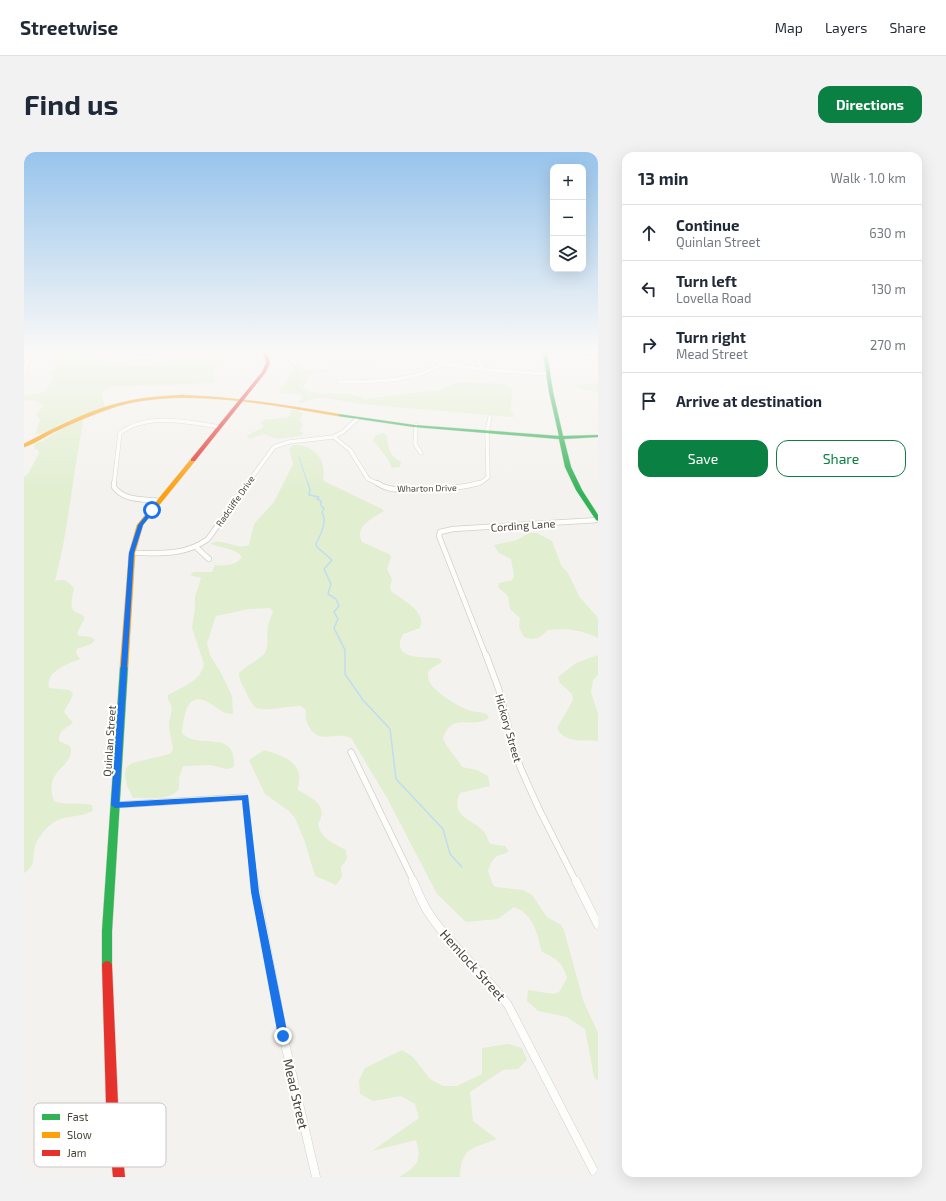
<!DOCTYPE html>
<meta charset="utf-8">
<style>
:root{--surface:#fff;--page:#f2f2f3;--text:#1f2937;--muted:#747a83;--line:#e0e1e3;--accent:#0b8043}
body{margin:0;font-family:"Exo 2",sans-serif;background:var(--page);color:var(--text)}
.controls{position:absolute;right:12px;top:12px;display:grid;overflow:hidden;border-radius:8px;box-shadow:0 4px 16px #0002}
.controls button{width:36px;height:36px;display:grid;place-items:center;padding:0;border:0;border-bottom:1px solid var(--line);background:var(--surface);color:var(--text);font:20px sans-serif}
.stop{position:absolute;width:12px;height:12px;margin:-9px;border:3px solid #1a73e8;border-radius:50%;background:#fff}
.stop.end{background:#1a73e8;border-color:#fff;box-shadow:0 1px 4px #0008}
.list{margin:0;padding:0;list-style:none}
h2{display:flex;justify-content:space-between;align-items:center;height:52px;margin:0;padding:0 16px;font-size:17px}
h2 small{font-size:13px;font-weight:400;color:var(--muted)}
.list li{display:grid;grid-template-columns:26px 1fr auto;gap:12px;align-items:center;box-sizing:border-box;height:56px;padding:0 16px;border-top:1px solid var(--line)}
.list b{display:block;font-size:15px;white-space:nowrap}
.list p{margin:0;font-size:13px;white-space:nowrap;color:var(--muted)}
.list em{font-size:13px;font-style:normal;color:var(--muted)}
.actions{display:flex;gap:8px;padding:12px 16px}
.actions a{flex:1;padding:9px 0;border:1px solid var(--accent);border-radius:12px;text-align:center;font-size:14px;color:var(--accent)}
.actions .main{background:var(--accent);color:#fff}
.icon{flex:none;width:22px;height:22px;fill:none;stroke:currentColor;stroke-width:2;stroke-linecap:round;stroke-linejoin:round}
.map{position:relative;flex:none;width:574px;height:1025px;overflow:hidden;border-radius:12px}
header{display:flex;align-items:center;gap:24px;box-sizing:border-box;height:56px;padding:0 20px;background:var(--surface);border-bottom:1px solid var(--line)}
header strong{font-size:19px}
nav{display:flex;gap:22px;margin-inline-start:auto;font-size:14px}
.intro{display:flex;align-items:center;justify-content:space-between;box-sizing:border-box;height:96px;padding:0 24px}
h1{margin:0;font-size:28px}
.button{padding:10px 18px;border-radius:12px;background:var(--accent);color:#fff;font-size:14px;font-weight:700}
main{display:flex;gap:24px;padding:0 24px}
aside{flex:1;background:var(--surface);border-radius:12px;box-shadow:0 4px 16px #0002}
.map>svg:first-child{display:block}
.green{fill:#e1eecf}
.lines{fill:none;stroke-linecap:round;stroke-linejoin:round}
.stream-far1{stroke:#c0ddf1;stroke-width:1}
.stream{stroke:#c0ddf1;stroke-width:1.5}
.street-far3-casing{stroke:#d2d0cb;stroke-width:4.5}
.street-far2-casing{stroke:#d2d0cb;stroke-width:6}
.street-far1-casing{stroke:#d2d0cb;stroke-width:7}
.street-casing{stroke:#d2d0cb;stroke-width:9}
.fast-casing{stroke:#d3cfc5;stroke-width:1}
.slow-casing{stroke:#d3cfc5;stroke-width:1}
.jam-casing{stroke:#d3cfc5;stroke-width:1}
.street-far3{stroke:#fdfdfc;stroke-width:3.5}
.street-far2{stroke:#fdfdfc;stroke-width:4.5}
.street-far1{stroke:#fdfdfc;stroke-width:5.5}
.street{stroke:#fdfdfc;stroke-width:8}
.fast{fill:#30b455;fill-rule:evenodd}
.slow{fill:#ff9f0a;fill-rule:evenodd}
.jam{fill:#e5322d;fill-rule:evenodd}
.route{fill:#1a73e8}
.labels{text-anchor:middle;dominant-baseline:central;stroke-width:4;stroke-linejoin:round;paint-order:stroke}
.far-street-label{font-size:9px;fill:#4b4439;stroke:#fff}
.street-label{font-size:11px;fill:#4b4439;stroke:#fff}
.near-street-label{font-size:13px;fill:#4b4439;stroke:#fff}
.key{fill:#fff;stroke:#c9c7c4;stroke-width:1}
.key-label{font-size:11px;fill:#4b4439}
</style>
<header>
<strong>Streetwise</strong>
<nav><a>Map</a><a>Layers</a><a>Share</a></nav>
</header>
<div class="intro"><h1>Find us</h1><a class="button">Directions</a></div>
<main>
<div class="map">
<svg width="574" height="1025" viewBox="0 0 574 1025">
<rect width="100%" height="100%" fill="#f4f2ee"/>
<path class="green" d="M32 200H67L66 202 71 203 75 211 120 214 140 212 152 208 162 209 177 206 181 200H193L200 202 197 204H199L198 210 194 211 190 224 192 231 86 235 79 240 78 245 80 250V255L34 273 26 279 11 283 16 268 12 262 19 254C14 247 7 248 0 249V244L24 239H21L30 225 26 222H18L29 219 33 207Z
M268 200H277L276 202 278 208 274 212 276 215 285 218H308C291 224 287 217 279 236 296 247 328 237 340 247L415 238 436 230 479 232 488 235 487 258 490 265 336 252 302 246H293L277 251 274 250 278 245 277 243 256 241 255 237 260 233 272 211Z
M574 231V240C566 239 557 239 551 233Z
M268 258H273L279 261 276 269 279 273 275 279 279 280V282L276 284 253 287 240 282 226 287 223 285 224 283 240 275 237 271 240 268 263 265 265 264Z
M56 269H59V272C48 324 45 377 31 429 43 427 41 428 50 436 49 442 45 455 50 459 54 462 58 461 61 466L53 481 55 484 67 485 71 488 67 492 53 497 52 501 56 507C44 512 21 519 25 536L45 538 49 541C47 550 43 553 40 560L49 571C42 576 34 579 35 589L46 594C53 615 18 616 30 649 42 654 56 650 68 653L69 659C51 668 37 660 21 678 18 681 14 687 12 691 8 701 13 715 0 721V325L4 322 15 301V299L10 296 11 291 19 289 34 279Z
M359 281 363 283C364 296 365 303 377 310L376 315 368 316 364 307 349 288 352 283Z
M269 293C290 292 303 307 299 328L302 330 358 357 360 359C348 366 330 375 338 390L365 402 367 405 363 417 368 427 366 436 368 440C379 448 403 460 396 476L379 482C365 508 400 505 415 506L418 510 408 516 404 520C404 522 404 527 405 529 411 541 435 555 447 559 452 560 457 560 463 562L465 566C447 578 429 559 419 586 423 597 432 604 438 615L453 618 464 624 466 634 436 641C425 666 450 667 460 680 463 683 464 689 466 692L481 694 484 698 483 701C470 704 469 706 464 719L468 731 471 735 499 738 508 743 523 765 537 773 540 778 559 848 574 881V929L570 925 561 877 543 865 514 859 503 849 504 838 529 842 535 840 543 826C539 811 532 806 518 800 513 782 510 762 490 755L474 767 442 770 413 742 363 646 327 586C314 579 297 591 288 579 282 571 281 567 282 558L277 554C267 553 238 561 231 555 227 551 223 543 221 538 218 533 215 527 215 521 223 513 233 509 240 502 246 494 242 483 244 474 245 469 247 464 249 460L246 456 225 457 192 464 183 491 186 503 198 523 208 544 209 562C200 562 195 557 187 552 162 536 160 565 158 581 175 599 212 575 210 615L203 617 186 613 159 614 155 626V637C145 650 124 645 109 646L103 634 101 622 102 616 108 611 146 602 149 597C148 589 145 580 145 572 146 562 151 556 144 548V543C158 535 177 529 180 512L168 476 171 456V445L177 426 166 423 170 420H188L191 413C201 414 211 414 218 405 211 396 197 396 187 392 196 384 212 399 225 393L230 372 250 350 269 312 265 297Z
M505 381H513L528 389 537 413 544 421 555 444 574 466V486C557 478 542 476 524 478 516 486 511 489 500 485L495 475 496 466 486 457 484 444 474 435 475 431 488 428 490 424 487 407 475 401 470 393 493 388Z
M574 503V523L569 528 567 540 574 562V589C559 588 540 591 533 576L549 548 548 542 536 531 534 525 552 511Z
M240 598C253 602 272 607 275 622 276 627 274 633 274 638 289 647 305 653 294 672 297 687 309 691 322 698L323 707 317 715 318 725 312 733 291 724 281 690 271 666 265 659 241 642 225 608Z
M484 892 498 896 503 908 494 917 479 918 446 940 449 969 473 987C448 997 437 995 436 1025H375C394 1014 398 1009 392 988L348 999 395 966 391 952 377 944 349 949 336 942 335 928 341 916 378 898 389 905 406 927 419 934H433L458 922V896Z"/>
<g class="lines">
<path class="stream-far1" d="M263 200 265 201V210L271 214 275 229 272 236 282 243V247L278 250
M275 305 284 332"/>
<path class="stream" d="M284 331 286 338 285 343 295 345 293 347 297 349V354L300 356 298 361C304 370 296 383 292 392L293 395 308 408 300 417 307 432 304 442 312 447 315 454 310 460 314 467 310 476 321 498V522L339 548 366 577 372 627 419 677 426 702 438 715"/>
<g class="street-far3-casing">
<path id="street-far3" d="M97 200C112 209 130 206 146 200
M379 200C426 217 475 219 525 222
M567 200 568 206
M451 202 459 218
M522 203 574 206
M306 207 347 206 373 200
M0 221 5 200
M315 230C351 229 386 231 418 212
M392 273 391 292 397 301
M310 285 326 298 344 327 355 332
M90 332 96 281C124 260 164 270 196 275
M223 332 250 295 265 290 309 285 319 280 334 266
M451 332 458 330 464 325 463 280 466 265"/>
</g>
<g class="street-far2-casing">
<path id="street-far2" d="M90 331V335C100 349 119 347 135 349
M353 331C356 333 360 335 364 336 384 341 435 337 455 331
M173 396 185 407
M108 401C135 401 161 404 184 387L224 331
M462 504 415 384 416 380 429 377 574 368"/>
</g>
<g class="street-far1-casing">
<path id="street-far1" d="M462 503 475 538 490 598 497 617 515 657 552 730
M327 600 390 730
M91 653 221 645 230 730"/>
</g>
<g class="street-casing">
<path id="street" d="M230 729 260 887 292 1025
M389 729C394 739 398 751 404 760 426 794 460 820 484 853L573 1025
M552 729 574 773"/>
</g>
<g class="fast-casing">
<path id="fast" d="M519 200H523L529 240 539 284 574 283V285L540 287 547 315 558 338 574 363V369L572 368 552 338 541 315 535 287 390 275 314 264 312 263 314 262 390 273 535 284 525 240Z
M98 513H102L104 515 88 779V813L86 816 83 817 80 816 78 813V779L96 515Z"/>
</g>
<g class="slow-casing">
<path id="slow" d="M158 243C210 245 262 253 314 262L316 263 314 264C248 253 160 235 94 254 72 261 51 270 30 280 20 285 10 292 0 295V292C34 274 70 255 109 248 125 245 141 244 158 243Z
M169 306 171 307V309L119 373 111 401 104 515 102 517H98L96 515 105 401 113 373 167 307Z"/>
</g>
<g class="jam-casing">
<path id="jam" d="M239 200H243L246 211 242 220 171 309H167V307L238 220 242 211Z
M83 809 86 810 88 813 94 952 101 1025H89L82 952 78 813 80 810Z"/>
</g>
<use href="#street-far3" class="street-far3"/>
<use href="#street-far2" class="street-far2"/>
<use href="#street-far1" class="street-far1"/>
<use href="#street" class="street"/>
<use href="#fast" class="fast"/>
<use href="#slow" class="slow"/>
<use href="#jam" class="jam"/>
</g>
<linearGradient id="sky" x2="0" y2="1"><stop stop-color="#98c4ec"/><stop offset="0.58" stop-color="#faf9f7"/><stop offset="1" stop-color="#faf9f7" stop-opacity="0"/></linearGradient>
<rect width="574" height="343" fill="url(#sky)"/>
<path class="route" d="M127 357 131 358 119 373 110 401 95 650 224 643 235 740 264 884 263 887 259 889 256 887 254 884 227 740 218 648 91 656 87 653 105 401 114 373Z"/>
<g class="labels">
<g class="far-street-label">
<text transform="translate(403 336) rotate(-1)">Wharton Drive</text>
<text transform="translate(211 349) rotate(-55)">Radcliffe Drive</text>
</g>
<g class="street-label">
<text transform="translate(499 373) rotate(-4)">Cording Lane</text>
<text transform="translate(485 576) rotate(74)">Hickory Street</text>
<text transform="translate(85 589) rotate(-86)">Quinlan Street</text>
</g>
<g class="near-street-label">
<text transform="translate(449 813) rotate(48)">Hemlock Street</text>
<text transform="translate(272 942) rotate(77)">Mead Street</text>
</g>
</g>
<rect x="10" y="951" width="132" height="64" rx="6" class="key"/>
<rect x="18" y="962" width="18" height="6" fill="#30b455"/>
<rect x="18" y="980" width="18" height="6" fill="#ff9f0a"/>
<rect x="18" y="998" width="18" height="6" fill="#e5322d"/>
<g class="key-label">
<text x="43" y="969">Fast</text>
<text x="43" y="987">Slow</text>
<text x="43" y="1005">Jam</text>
</g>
</svg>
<div class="controls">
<button>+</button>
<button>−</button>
<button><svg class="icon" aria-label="layers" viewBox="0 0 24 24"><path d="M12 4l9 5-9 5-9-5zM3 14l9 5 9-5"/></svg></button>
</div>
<div class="stop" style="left:128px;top:358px"></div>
<div class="stop end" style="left:259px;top:884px"></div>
</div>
<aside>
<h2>13 min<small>Walk · 1.0 km</small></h2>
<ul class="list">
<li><svg class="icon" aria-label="ahead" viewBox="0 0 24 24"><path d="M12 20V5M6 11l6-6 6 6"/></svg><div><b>Continue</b><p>Quinlan Street</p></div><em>630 m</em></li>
<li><svg class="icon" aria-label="left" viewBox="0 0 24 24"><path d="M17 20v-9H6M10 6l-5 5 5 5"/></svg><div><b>Turn left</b><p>Lovella Road</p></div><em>130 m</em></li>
<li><svg class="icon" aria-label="right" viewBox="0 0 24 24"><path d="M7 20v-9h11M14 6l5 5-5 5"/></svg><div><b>Turn right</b><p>Mead Street</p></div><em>270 m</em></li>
<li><svg class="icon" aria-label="arrive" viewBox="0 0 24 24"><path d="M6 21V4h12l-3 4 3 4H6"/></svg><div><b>Arrive at destination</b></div></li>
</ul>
<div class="actions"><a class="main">Save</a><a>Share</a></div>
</aside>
</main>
